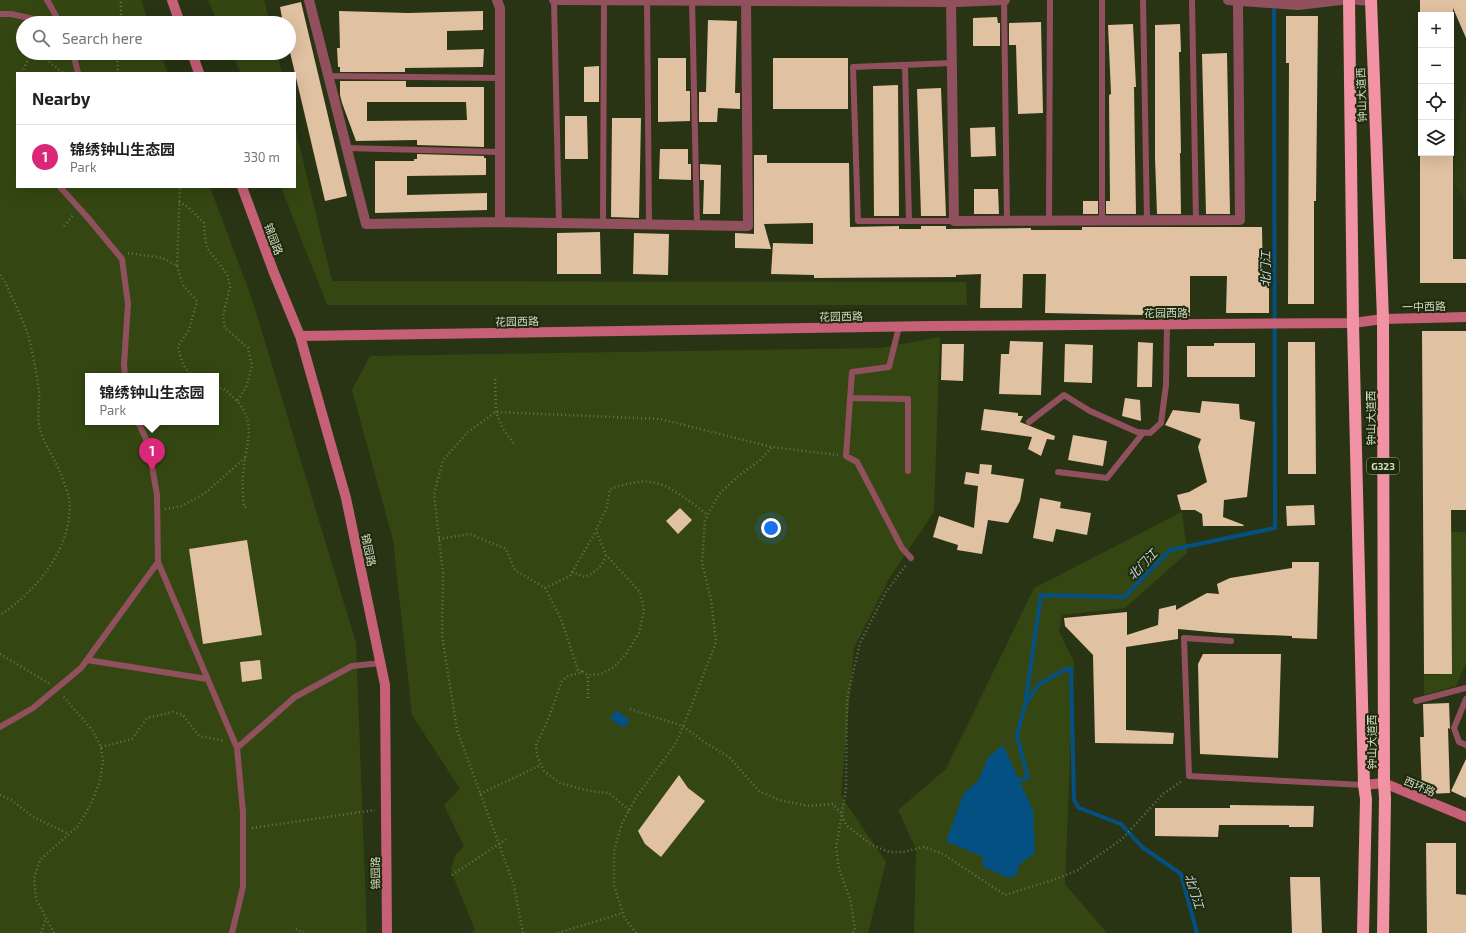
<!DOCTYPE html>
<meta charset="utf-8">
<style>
:root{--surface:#fff;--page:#f2f2f2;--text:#202124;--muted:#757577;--line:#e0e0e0;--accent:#db2777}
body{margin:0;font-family:"Exo 2","Noto Sans SC",sans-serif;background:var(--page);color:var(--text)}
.controls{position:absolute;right:12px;top:12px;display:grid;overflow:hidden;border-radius:0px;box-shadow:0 4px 16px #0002}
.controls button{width:36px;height:36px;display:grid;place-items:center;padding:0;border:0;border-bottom:1px solid var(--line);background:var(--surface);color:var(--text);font:20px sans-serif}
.you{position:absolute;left:771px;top:528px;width:14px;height:14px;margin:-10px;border:3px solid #fff;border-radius:50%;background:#1a73e8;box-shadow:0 0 0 6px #1a73e833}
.badge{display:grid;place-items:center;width:26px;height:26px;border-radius:50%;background:var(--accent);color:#fff;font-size:13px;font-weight:700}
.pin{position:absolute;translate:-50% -33px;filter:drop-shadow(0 1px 2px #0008)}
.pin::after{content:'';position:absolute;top:21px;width:14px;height:12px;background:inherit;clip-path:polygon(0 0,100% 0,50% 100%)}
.popup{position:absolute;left:85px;top:373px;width:134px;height:52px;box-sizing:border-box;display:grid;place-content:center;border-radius:0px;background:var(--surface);filter:drop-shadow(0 1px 3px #0005);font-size:13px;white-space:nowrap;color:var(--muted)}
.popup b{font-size:15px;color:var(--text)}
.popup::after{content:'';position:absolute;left:50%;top:100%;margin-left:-8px;border:8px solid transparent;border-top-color:var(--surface)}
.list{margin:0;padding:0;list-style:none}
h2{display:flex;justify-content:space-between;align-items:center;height:52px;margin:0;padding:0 16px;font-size:17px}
h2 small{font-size:13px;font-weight:400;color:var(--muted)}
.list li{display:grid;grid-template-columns:26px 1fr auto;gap:12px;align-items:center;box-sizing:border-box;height:64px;padding:0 16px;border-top:1px solid var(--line)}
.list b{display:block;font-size:15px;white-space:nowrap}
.list p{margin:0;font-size:13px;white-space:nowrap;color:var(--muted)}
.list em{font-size:13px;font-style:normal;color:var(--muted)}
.icon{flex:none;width:22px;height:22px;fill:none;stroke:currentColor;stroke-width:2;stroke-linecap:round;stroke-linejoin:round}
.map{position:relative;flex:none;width:1466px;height:933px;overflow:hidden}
.search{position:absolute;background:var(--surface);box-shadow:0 4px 16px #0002;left:16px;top:16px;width:280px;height:44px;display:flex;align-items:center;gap:10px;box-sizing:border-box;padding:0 14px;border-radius:22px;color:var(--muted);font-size:15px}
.panel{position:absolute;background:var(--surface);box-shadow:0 4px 16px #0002;left:16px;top:72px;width:280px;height:116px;border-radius:0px}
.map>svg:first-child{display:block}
.built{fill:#2c3b13}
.green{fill:#344712;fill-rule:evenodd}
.water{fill:#055083}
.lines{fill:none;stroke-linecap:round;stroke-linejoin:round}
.stream{stroke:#055083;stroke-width:4}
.building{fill:#e0c1a1;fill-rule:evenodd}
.path{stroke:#687358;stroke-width:2.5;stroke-dasharray:1 3;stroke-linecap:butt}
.lane{stroke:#91505e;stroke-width:6}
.street{stroke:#91505e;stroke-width:10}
.secondary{stroke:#c66077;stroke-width:10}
.highway{stroke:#f192a5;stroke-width:12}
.labels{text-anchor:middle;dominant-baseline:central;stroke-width:4;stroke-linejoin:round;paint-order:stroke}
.shield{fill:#1e2a0a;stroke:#9ba58e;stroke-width:1}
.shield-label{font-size:10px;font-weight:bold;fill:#d1dac7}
.street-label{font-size:11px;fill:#d1dac7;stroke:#1e2a0a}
.water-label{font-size:12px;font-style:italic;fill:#c8dbee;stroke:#1e2a0a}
</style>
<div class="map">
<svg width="1466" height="933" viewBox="0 0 1466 933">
<rect width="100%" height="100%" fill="#283414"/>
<path class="built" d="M1466 92V204L1454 183 1459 121Z"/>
<path class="green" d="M0 0H141L149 23H23V53H160L168 73H17V187H210L252 299 356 643 367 933H0ZM88 376H216V422H88Z
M208 0H264L270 23H218Z
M231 53H277L282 73H241Z
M295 127 332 281 966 282 967 305H327L281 187H295Z
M940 337 934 512 890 577 854 648 841 796 886 862 868 933H470L475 930 451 871 455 855 464 846 444 805 460 789 412 715 393 540 352 390 370 356 880 348Z
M1182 512 1187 553 1125 608 1062 615 1059 631 1074 662 1065 884 1107 933H914L916 849 898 810 946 769 1034 588Z
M1451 532H1466V663L1456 686 1424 695V675L1452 674Z"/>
<path class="water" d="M616 710 630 720 624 728 610 719Z
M1003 745 1033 810 1035 853 1019 865 1017 875 1008 878 982 866 983 857 946 841 964 793 978 781 988 757Z"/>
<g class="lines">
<path class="stream" d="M1020 781 1028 777 1017 736 1025 705
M1197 933 1181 874 1142 847 1121 824 1079 808 1074 800 1071 668 1062 671 1038 685 1025 705 1041 595 1124 597 1170 550 1275 528 1274 3"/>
</g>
<path class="building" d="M1420 0H1466V38L1453 8V15H1420Z
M301 2 347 196 325 201 289 48V23H283L280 7Z
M339 11 408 13 483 11V30L447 31V50L484 49 483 67 405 68V72H340V67H338L337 48H340Z
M1286 16H1318L1316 201H1314V304H1288L1289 63H1286Z
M997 17 998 23H1000V46H973V18Z
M708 20 737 21 735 93H740V109L718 108 717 122H699V92H706Z
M1041 22 1043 113 1018 114 1016 45H1009V23Z
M1133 24 1136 87H1134L1136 214H1106V201H1110L1109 95 1111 94 1108 25Z
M1180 24 1181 52H1179L1181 153H1180L1181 214H1157L1155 158V25Z
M1227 53 1230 214H1206L1202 54Z
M658 58H686V91H690V121L658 122Z
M773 58H848V109H773Z
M599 66V102H584V67Z
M340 81H406V87H484V147L417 145V140L356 141 342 103 340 95ZM367 102H466L467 120 367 121Z
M898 85 899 216H874L873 86Z
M941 88 946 216H921L917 89Z
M565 116H587L588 159H565Z
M612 118H641L639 218 611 217Z
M995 127 996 156 971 157 970 128Z
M660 149H688V164H691V180L659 179Z
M1420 153H1453V259H1466V283H1420Z
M417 154 484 156V158H486V175L407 176V195L487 193V210L375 213V161H414V159H417Z
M754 155H767V163H849L850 227 899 226V229H921V226H946V229L1031 228V230H1082V227H1262L1263 284H1269V313H1226L1227 276H1190V316L1045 313 1046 274H1023L1022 308H980L981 274 956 275V277L814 278V275L771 274 773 243 813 244V223L764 224 771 249 735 248V233L754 234Z
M700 164 721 165 720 214H703L704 180H700Z
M974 189H998L999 214H974Z
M1083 201H1098V214H1083Z
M600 232 601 274H557V233Z
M634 233 669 234 668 275 633 274Z
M1422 331H1466V510H1451L1452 674H1424Z
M1010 341 1043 342 1041 395 999 394 1001 354H1009Z
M1138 342 1153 343 1152 387H1137Z
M1288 342H1315L1316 474H1288Z
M1214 343H1255V377H1187V346H1214Z
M942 344H964L963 381 941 380Z
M1065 344 1093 345 1092 383 1064 382Z
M1125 398 1140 400 1141 421 1122 416Z
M1202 401 1239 404 1240 419 1255 422 1247 497 1224 500 1223 517 1244 525 1243 526H1203L1202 514 1195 510H1181L1177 495 1189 492 1207 482 1198 447 1201 439 1165 425 1173 410 1200 413Z
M984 409 1018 413V416H1023L1020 422 1055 436 1054 440 1047 439 1041 456 1028 449 1032 437 981 430Z
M1073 435 1107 441 1103 466 1068 460Z
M980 464 992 465 991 474 1024 479 1020 501 1008 523 988 520 982 554 957 550 958 545 933 537 939 516 974 528 978 486 964 484 966 472 979 474Z
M1040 498 1061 502 1060 508 1091 513 1087 535 1056 529 1053 542 1033 538Z
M1314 505 1315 525 1287 526 1286 506Z
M680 508 692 520 678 534 666 521Z
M247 540 262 635 203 644 189 549Z
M1292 562H1319L1317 639 1292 638V636L1221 633 1178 629V639L1126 647V730L1174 733 1173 744 1095 743 1093 655 1065 626 1064 618 1127 612V635L1158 625 1159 609 1176 605V610L1207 593 1219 594 1217 584 1230 578 1292 568Z
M1203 654H1281L1278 758 1200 754 1198 664Z
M260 660 262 679 242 682 240 662Z
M1449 703 1450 729 1448 728 1450 793 1428 794 1422 792 1420 737H1424L1423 704Z
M1466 759V798L1451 791Z
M679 775 688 788 705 801 661 857 645 844 638 831Z
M1230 805 1314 806 1313 827H1289V825H1219L1218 837 1155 836V808H1230Z
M1426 843H1456V894L1466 895V933H1427Z
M1290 877H1320L1322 933H1292Z"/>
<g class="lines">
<path class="path" d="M121 23V0
M117 53 118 73
M22 73 29 57 41 55 63 73
M179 202 188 207 204 223 205 238 207 248 227 274 230 287 223 316 225 328 248 348 252 366 246 388 237 401
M64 226 74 214
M128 253 163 258 177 266 180 187
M177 266 183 285 197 301 189 330 178 346C180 358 183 369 194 376
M0 275 5 282C13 300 23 319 29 338 33 355 37 374 39 392 40 403 37 414 39 425 42 442 54 456 60 472 63 480 67 490 69 498 75 545 36 592 0 615
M495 379 496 412 503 429 515 445
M216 387C226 389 229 393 236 400 259 424 244 448 243 476 242 486 243 497 244 507H246
M165 509 182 506 205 493 245 458
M439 539 470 534 506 549 515 570 545 588 561 619 578 670 583 672
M572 572 585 577C595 572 603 566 606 556
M545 588 570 576 596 531
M0 654 50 684
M588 698V675
M630 709 683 726 704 742 729 757 759 791 779 800 809 806 833 804 841 813 846 825 872 845 889 852H903L924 847 943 854 1005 895 1056 879 1078 870 1122 839 1163 794 1182 781
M101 747 132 739 147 718 173 712 183 715 199 736 225 741
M480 794 541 765
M0 795 11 800 33 817 69 834
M629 810 609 793 589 791 560 783 544 771 537 755 536 745 547 722 562 681 568 676 583 672 588 675 601 674 614 667 626 654 639 633 644 610 640 592 606 555 596 530 607 507 610 489C619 486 629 483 638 482 665 478 688 501 708 515
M252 828 375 810
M452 875 508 838
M296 929 304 933
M41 933 46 919
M54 933 36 899 34 878 40 860 78 826 91 804 100 781 103 761 101 747 93 731 62 695
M523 933 514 885 457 730 442 635 443 573 434 494 443 460 468 432 496 412 660 419 772 447 838 455
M558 933 623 913
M636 933 624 917 614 885V851L622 823 637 796 676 743 691 707 716 642 711 600 702 562 705 520 719 494 737 477 760 460 772 447
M853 933 855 928 850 899 839 869 836 848 846 789 847 699 860 643 886 592 906 565"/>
<path class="lane" d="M47 0 60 23
M554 0 559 223
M647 0 649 224
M692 0 697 225
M1004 0 1007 220
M1143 0 1147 220
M1192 0 1196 220
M0 14H11L52 23
M73 53 78 73
M952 63 853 67 858 221H954
M905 65 909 221
M328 76 500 78
M346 148 500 152
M60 187 88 218 122 259 128 304 124 365 125 376
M1049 220 1050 0
M1102 220V0
M603 224 604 0
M899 327 889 367 852 372 846 456 857 462 902 548 911 558
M850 398 908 399V471
M138 422 148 443 157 495 158 562
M1029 422 1064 395 1090 411 1137 432 1150 433 1161 423 1166 385 1167 324
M1058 472 1107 478 1143 433
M1231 641 1184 638 1189 776 1364 785
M87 660 207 679
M1466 699 1454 728 1459 742 1466 745
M1416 701 1466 688
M0 727 33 708 81 668 158 562 237 748 295 697 352 666 381 663
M232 933 243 887V812L237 748"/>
<path class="street" d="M309 0 366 224 500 222 748 226 746 0
M497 0 500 8V222
M554 0 957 2 1005 0
M951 0 954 221 1240 220 1238 2
M1228 0 1298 5 1341 0
M1358 0 1371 1"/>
<path class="secondary" d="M172 0 180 23
M192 53 199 73
M242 187 274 273 300 336 346 498 385 685 387 933
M300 336 931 326 1353 323 1383 319 1466 317
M1364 785 1384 783 1466 817"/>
<path class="highway" d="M1349 0 1353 323 1364 785 1366 799 1363 933
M1371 0 1383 319 1384 783 1385 798 1383 933"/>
</g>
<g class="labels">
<rect class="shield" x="1367" y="458" width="32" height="16" rx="3"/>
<g class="shield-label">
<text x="1383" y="466">G323</text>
</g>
<g class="street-label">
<text transform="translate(1361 95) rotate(-92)">钟山大道西</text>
<text transform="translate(274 239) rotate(69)">锦园路</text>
<text transform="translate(1424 306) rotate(-1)">一中西路</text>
<text x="1166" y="312">花园西路</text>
<text transform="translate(841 316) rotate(-1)">花园西路</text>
<text transform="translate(517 321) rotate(-1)">花园西路</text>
<text transform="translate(1370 418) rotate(-90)">钟山大道西</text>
<text transform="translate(369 550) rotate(78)">锦园路</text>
<text transform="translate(1371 742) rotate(-90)">钟山大道西</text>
<text transform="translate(1420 786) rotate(23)">西环路</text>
<text transform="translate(375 873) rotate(-91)">锦园路</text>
</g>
<g class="water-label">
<text transform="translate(1265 269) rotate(-90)">北门江</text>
<text transform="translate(1142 564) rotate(-46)">北门江</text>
<text transform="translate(1195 891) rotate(72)">北门江</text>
</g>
</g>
</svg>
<div class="controls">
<button>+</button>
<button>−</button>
<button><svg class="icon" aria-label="locate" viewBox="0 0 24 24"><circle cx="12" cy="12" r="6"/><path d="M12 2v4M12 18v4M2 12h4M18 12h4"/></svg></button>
<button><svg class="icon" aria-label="layers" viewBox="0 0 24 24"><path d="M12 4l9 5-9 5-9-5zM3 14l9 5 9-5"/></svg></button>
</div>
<div class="you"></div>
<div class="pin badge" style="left:152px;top:471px">1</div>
<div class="popup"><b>锦绣钟山生态园</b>Park</div>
<div class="search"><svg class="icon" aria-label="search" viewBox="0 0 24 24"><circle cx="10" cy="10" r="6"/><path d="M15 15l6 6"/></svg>Search here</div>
<section class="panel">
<h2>Nearby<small></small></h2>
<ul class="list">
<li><span class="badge">1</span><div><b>锦绣钟山生态园</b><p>Park</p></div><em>330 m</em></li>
</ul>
</section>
</div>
